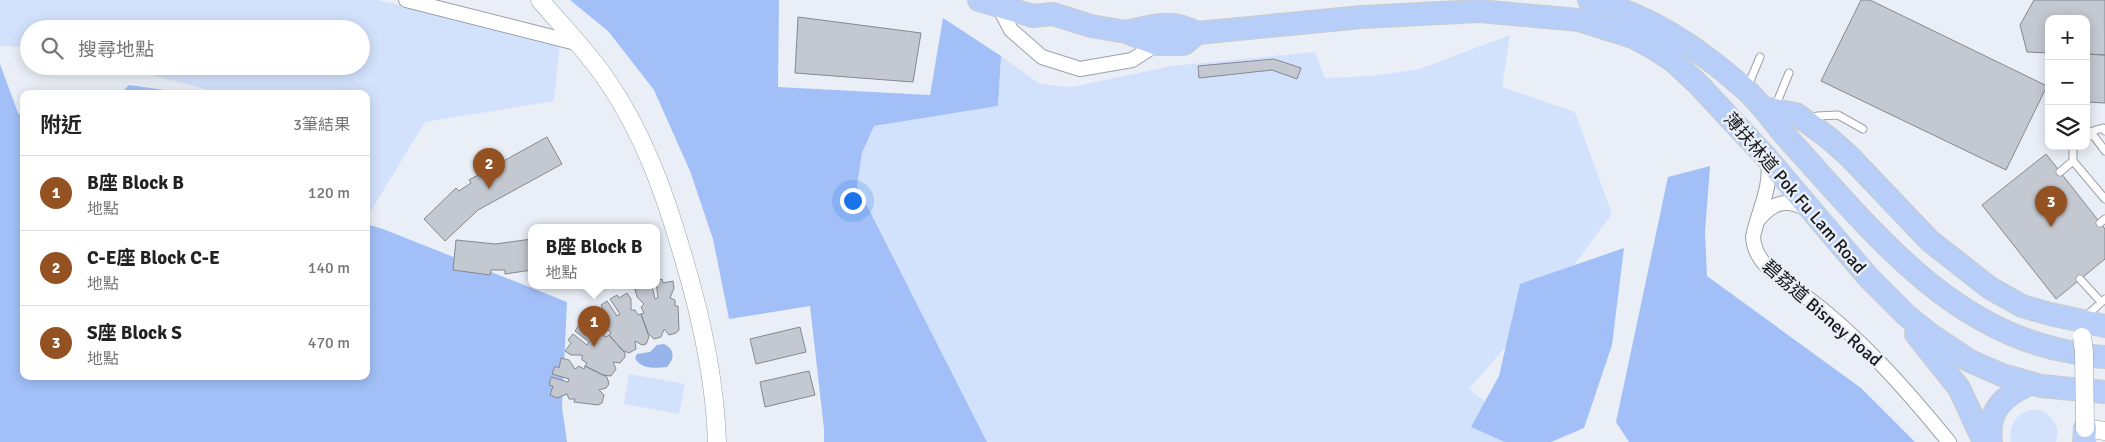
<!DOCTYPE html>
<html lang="zh-TW">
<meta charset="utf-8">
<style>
:root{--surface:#fff;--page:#f2f2f2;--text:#222;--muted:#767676;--line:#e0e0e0;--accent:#945122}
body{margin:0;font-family:Signika,"Noto Sans TC",sans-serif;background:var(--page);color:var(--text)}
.controls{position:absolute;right:15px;top:15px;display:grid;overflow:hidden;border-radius:10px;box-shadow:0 2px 12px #0003}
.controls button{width:45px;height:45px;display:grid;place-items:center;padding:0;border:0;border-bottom:1px solid var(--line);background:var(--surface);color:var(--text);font:25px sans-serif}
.you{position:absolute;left:852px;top:200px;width:18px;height:18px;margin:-12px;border:4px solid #fff;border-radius:50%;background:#1a73e8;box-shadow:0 0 0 8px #1a73e833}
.badge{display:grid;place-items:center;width:32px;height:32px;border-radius:50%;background:var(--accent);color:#fff;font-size:16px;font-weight:700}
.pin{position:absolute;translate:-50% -41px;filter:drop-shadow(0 1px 2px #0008)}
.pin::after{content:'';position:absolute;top:26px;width:18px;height:15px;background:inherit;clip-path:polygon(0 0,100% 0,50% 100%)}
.popup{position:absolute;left:528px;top:224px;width:132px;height:65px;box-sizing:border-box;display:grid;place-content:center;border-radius:10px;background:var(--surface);filter:drop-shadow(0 1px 4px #0005);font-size:16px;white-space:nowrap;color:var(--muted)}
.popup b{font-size:19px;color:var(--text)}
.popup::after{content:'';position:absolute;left:50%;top:100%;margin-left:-10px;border:10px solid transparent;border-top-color:var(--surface)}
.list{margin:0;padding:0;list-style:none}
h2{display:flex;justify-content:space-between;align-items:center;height:65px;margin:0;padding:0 20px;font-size:21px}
h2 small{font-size:16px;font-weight:400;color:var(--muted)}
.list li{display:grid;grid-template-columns:32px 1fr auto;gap:15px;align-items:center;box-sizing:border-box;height:75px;padding:0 20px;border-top:1px solid var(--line)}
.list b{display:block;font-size:19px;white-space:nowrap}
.list p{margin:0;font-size:16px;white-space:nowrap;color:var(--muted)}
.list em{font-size:16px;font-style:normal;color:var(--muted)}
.icon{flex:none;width:28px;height:28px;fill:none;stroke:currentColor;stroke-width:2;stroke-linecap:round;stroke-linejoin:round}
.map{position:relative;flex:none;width:2105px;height:442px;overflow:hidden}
.search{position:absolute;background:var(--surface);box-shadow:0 2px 12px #0003;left:20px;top:20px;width:350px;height:55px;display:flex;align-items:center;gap:12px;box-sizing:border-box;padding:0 18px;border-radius:28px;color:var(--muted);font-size:19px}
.panel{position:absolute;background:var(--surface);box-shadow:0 2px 12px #0003;left:20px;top:90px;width:350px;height:290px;border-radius:10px}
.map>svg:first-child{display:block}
.green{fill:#d3e2fc}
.forest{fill:#a2c0f7}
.water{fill:#96b4ea}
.building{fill:#c4c8d0;stroke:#848890}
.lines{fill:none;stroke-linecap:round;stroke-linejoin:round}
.service-casing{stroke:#9ca0a8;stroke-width:9}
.minor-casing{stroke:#9ca0a8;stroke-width:16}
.tertiary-casing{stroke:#9ca0a8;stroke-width:19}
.primary-casing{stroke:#cccccd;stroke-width:24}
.service{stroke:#fff;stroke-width:7}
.minor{stroke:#fff;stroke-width:14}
.tertiary{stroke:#fff;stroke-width:18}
.primary{stroke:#b7cef8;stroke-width:22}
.tertiary-bridge-casing{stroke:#9ca0a8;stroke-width:19;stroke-linecap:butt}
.tertiary-bridge{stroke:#fff;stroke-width:18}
.labels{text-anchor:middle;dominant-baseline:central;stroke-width:5;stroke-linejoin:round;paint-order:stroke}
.street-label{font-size:18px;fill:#17181b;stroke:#eaeff7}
</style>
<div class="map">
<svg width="2105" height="442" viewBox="0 0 2105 442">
<rect width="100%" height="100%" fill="#eaeff7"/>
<path class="green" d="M0 0H378L560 43 554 101 425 122 369 214H366V94H210L209 90 118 66H361V29H29V47L0 46Z
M1510 35 1502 87 1575 112 1612 214 1556 289 1469 389 1537 442H987L857 186 862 153 874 126 998 106 1001 56 1040 84 1072 87 1171 66 1315 52 1325 78 1372 76 1419 69Z
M629 374 685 384 679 414 624 404Z
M2036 409C2051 413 2062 426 2056 442H2011C2008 424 2017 411 2036 409Z"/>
<path class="forest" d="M570 0H779L778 87 930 95 943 18 1001 56 998 106 874 126 862 153 857 186 987 442H824V429L810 306 729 319 713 239 690 171 654 90 608 31Z
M0 64 18 113 24 117V376H366V224L383 229 567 302 562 407 567 442H0Z
M129 85 193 94H120Z
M1710 166 1705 232 1707 276 1861 388 1915 442H1629L1616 422 1668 177Z
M1624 248 1612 345 1584 428 1551 442H1505L1471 427 1499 376 1520 284Z"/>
<path class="water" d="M664 344C675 350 675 358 667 367 656 368 641 370 635 358L637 354 650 352 657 345Z"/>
<path class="building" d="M1861 0H1870L2047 86 2006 170 1821 81Z
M2034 0H2105V55L2086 54V19H2049V53L2027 52 2020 25Z
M798 17 921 33 913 82 795 73Z
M2086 54 2105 55V103L2086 102Z
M1274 59 1301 68 1297 79 1272 70 1199 78 1198 66Z
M547 137 562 164 478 210 445 241 424 219 456 188 459 191 471 183 469 180Z
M2046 154 2105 229V259L2056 299 1982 205Z
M532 239V270L505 274V270H491L490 275 453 270 456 240 495 244Z
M662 279 663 283 673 281 674 288 670 298 675 300V306H678L679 330 676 333 669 335 664 329 661 337 654 339 648 333 641 314 644 313 641 307 644 304 637 297 635 289 644 288V286H652L655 299 658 298 656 281Z
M627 293 631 299V310H635L638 315 641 314 649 337 646 344 642 345 635 341 636 349 629 353 622 350 609 335 611 333 606 328 608 324 599 320 595 314 603 309 601 305 607 301 617 316 620 314 610 299 617 295 619 298Z
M588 320 594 324 598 334 602 333 606 337 609 335 625 353V357L620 363 613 362 616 369 611 376 603 375 585 366 587 363 582 360V355H571L565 351 571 343 568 340 573 334 587 345 589 342 575 331 579 325 583 328Z
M800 327 806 352 756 364 750 339Z
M561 358 569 360 575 369 579 366 584 369 585 366 607 377 609 384 606 388 599 390 604 395 602 403 598 405 574 402 575 399H569L567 394 557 398 550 395 553 386 549 385 551 377 568 382 569 379 552 374 555 366 559 368Z
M809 371 815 395 765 407 760 382Z"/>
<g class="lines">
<g class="service-casing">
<path id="service" d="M1747 88 1760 57
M1775 107 1789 73
M1813 122 1817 116 1838 115 1863 129
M2086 133 2103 128 2105 131
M2086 136H2094L2105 151
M2073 146V161L2105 199
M2060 172 2073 161
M2100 223 2105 219
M2080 279 2101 302
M2085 317 2105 299"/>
</g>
<g class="minor-casing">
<path id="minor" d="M406 0 576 43
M999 7 1011 30 1042 57 1080 69 1132 60 1157 44
M1768 161C1772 188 1758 211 1753 237 1755 266 1783 279 1804 295 1860 337 1905 388 1949 442
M1759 219C1774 201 1787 199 1807 209"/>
</g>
<g class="tertiary-casing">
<path id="tertiary" d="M540 0C562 26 587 51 606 79 643 132 665 194 683 256 701 316 715 378 717 442
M2085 428 2105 431"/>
</g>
<g class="primary-casing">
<path id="primary" d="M979 0 1033 16 1053 14 1091 26 1126 32 1157 44H1184L1197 33 1362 17 1479 11 1579 20 1633 37 1655 49 1673 61 1698 84 1767 158 1868 277 1906 315 1931 335 1970 361 2002 375 2041 386 2105 392
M1589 0C1651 15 1698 48 1745 89 1763 105 1776 126 1792 143 1871 230 1950 331 2071 352 2082 354 2094 357 2105 357
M1126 32C1152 26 1172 19 1197 33
M1764 108 1796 114 1830 139 1850 157 1930 241 1990 288 2022 306 2050 314 2105 326
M1916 334 1959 388 1984 442
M1991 442C1987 410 2003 396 2030 384
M2084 442 2085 428"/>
</g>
<use href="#service" class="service"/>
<use href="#minor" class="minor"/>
<use href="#tertiary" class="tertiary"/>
<use href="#primary" class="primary"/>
<g class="tertiary-bridge-casing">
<path id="tertiary-bridge" d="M2082 337 2084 351 2085 428"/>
</g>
<use href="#tertiary-bridge" class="tertiary-bridge"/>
</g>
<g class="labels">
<g class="street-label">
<text transform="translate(1795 193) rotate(49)">薄扶林道 Pok Fu Lam Road</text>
<text transform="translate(1822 313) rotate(41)">碧荔道 Bisney Road</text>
</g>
</g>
</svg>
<div class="controls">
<button>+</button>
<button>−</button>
<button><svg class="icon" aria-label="layers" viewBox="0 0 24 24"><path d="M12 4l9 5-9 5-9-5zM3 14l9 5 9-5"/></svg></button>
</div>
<div class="you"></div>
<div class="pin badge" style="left:594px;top:347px">1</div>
<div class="popup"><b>B座 Block B</b>地點</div>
<div class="pin badge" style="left:489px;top:189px">2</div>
<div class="pin badge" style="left:2051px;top:227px">3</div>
<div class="search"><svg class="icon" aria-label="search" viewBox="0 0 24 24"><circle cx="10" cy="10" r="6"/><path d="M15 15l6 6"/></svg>搜尋地點</div>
<section class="panel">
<h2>附近<small>3筆結果</small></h2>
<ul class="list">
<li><span class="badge">1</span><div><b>B座 Block B</b><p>地點</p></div><em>120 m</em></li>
<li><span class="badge">2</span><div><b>C-E座 Block C-E</b><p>地點</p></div><em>140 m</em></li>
<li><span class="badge">3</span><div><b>S座 Block S</b><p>地點</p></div><em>470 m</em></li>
</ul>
</section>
</div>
